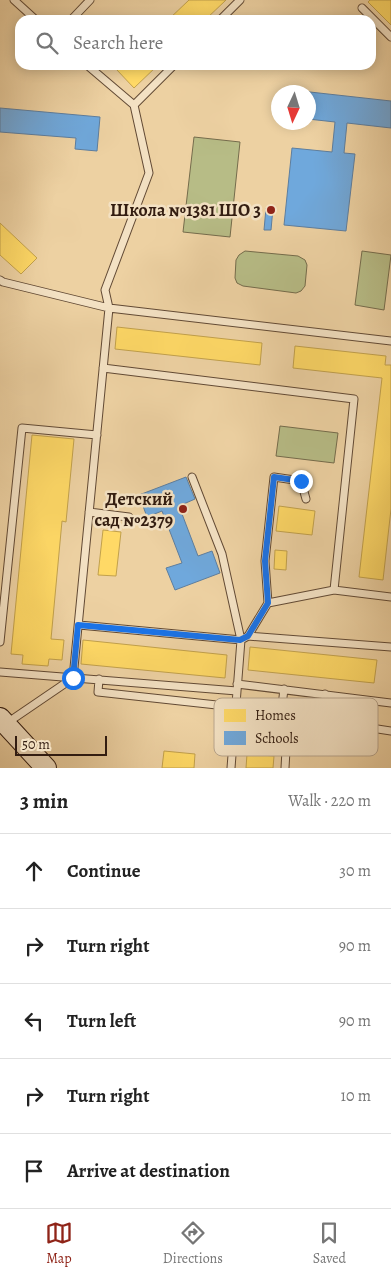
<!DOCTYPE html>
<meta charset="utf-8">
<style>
:root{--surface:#fff;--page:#f6f6f6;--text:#222;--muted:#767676;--line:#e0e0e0;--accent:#8f2418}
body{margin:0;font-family:Alegreya,serif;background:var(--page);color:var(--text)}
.compass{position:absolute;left:271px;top:85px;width:45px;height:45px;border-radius:50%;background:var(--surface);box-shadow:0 2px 12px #0003;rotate:184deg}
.scale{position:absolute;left:15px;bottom:12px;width:92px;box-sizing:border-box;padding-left:5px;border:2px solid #331d11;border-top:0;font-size:14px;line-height:18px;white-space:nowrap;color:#331d11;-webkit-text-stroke:4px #f3e1c3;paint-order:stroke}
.stop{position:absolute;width:15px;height:15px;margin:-11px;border:4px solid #1a73e8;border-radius:50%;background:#fff}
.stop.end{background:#1a73e8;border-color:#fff;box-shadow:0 1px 5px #0008}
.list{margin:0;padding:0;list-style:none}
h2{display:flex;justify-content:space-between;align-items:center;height:65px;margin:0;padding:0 20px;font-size:21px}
h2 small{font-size:16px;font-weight:400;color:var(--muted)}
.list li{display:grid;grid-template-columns:32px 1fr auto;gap:15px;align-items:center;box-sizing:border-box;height:75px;padding:0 20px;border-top:1px solid var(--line)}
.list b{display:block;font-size:19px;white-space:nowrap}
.list em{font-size:16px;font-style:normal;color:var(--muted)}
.icon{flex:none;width:28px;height:28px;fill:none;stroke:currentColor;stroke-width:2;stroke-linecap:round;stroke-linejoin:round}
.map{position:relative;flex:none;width:391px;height:768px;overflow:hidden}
.search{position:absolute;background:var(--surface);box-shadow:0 2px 12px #0003;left:15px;right:15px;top:15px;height:55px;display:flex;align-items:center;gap:12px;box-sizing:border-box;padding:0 18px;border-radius:15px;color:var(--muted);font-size:19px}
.sheet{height:440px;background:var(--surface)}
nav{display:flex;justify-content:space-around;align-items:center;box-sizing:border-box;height:70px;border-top:1px solid var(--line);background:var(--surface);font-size:14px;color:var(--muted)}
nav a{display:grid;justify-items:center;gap:2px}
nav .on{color:var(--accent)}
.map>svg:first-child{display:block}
.green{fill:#b7bc86;stroke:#756c4c}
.homes{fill:#ffd966;stroke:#c2a14c}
.schools{fill:#6fa8dc;stroke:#5d7e9f}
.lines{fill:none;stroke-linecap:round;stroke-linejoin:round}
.lane-casing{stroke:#624a35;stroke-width:9}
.secondary-casing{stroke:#331d11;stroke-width:22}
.lane{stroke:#f3e1c3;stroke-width:7}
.secondary{stroke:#f3e1c3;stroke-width:20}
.route{stroke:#1a73e8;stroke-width:6}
.poi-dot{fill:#8f2418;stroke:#f3e1c3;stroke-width:2}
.labels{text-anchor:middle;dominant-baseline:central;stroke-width:5;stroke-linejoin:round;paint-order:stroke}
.poi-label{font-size:18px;font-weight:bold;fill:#331d11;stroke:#f3e1c3;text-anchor:end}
.key{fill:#f3e1c3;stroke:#b9a68e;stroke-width:1}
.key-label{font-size:14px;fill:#331d11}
</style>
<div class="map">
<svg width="391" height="768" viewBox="0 0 391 768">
<rect width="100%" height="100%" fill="#edd1a2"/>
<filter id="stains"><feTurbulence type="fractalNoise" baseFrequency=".004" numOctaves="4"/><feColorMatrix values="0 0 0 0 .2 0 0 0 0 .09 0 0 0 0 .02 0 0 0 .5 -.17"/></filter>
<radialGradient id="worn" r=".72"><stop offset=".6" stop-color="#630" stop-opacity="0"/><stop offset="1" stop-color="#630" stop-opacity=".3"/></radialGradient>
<path class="green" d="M194 137 240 142 230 237 183 232Z
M245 251 298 256 305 260 307 265 305 286 301 291 296 293 243 286 237 283 235 278 236 260 239 255Z
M362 251 391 255 384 310 355 305Z
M280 426 338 433 334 463 276 456Z"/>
<path class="homes" d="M189 0H226L205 20H168Z
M370 0H391V25L368 2Z
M121 65H158L134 88 116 69Z
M0 223 37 258 21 274 0 255Z
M117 327 262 343 260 365 115 349Z
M295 346 386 356 385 365H391V509L383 580 359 577 382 378 293 368Z
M32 435 74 439 66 522 62 521 51 639 64 640 62 660 49 659 48 666 22 664 23 655 11 654Z
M279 506 315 511 312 535 276 531Z
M103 530 121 532 116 576 98 575Z
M275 550 287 551 286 570 274 569Z
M83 640 227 655 225 678 81 664Z
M250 647 377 660 374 683 248 670Z
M164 751 195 754 194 768H162Z
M247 754 274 756 273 768H246Z"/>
<path class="schools" d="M283 89 391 101V128L347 123 344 153 355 154 346 231 284 225 292 148 332 152 335 122 308 119V92H283Z
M0 108 100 117 97 151 75 149 76 138 0 132Z
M266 208H273L271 230H264Z
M186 477 195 499 179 506 198 556 212 551 220 573 175 590 166 568 182 563 162 511 147 517 139 495Z"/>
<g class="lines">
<g class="lane-casing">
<path id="lane" d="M14 0 36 20
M362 8 391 37
M71 20 90 0
M220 20 240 0
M134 105 174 65
M0 280 3 282 109 308 391 341
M103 368 354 399 334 590 391 597
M192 477 222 554 241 640 231 768
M89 512 129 517
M268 603 265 561 274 477 301 481 306 499
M79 625 241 640 248 636 391 647
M248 636 268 603 334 590
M0 642 22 428 97 435
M0 672 237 691
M73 678 109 308 105 290 149 173 134 105 87 65
M99 679 98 692 235 707 391 731
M237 684 391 703
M281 714 284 689
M323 721 325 694
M7 723 73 678
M285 768 288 715"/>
</g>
<g class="secondary-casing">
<path id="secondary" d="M0 718 46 768"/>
</g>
<use href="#lane" class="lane"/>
<use href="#secondary" class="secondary"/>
</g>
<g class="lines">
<path class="route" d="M73 678 78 625 240 640 248 636 268 603 265 561 274 477 301 481"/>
</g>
<g class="poi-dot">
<circle cx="271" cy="210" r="5"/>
<circle cx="183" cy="509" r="5"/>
</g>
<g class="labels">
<g class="poi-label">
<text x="261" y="210">Школа №1381 ШО 3</text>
<text x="173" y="499">Детский<tspan x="173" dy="21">сад №2379</tspan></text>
</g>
</g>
<rect x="214" y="698" width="164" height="58" rx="8" class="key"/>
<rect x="224" y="709" width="22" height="13" fill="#ffd966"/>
<rect x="224" y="731" width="22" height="14" fill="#6fa8dc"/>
<g class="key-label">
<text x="255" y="720">Homes</text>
<text x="255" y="743">Schools</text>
</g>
<rect width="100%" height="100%" filter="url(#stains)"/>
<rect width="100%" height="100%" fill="url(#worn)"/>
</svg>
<svg class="compass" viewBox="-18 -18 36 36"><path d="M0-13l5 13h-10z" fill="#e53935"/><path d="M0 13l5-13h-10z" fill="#767676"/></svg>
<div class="scale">50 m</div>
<div class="stop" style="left:73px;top:678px"></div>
<div class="stop end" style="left:301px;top:481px"></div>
<div class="search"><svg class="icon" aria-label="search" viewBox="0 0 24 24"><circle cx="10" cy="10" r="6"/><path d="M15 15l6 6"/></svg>Search here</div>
</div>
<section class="sheet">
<h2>3 min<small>Walk · 220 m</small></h2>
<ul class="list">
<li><svg class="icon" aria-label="ahead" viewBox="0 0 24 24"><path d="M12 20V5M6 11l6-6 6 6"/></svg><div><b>Continue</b></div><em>30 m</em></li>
<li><svg class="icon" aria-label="right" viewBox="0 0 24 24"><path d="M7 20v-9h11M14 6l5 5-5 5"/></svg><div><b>Turn right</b></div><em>90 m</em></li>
<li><svg class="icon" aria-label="left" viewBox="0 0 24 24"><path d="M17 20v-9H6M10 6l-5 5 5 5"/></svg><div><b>Turn left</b></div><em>90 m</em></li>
<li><svg class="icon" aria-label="right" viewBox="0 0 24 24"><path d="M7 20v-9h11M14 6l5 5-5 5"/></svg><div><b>Turn right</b></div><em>10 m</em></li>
<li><svg class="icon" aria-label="arrive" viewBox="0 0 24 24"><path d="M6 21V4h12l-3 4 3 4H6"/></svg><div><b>Arrive at destination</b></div></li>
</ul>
</section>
<nav>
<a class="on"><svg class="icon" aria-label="map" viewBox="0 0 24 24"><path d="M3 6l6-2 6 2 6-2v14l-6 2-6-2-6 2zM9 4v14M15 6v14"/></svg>Map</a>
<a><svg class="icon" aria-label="directions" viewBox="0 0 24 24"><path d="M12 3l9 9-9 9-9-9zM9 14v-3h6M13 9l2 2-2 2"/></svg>Directions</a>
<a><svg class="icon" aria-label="saved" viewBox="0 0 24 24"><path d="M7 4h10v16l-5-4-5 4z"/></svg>Saved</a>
</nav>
